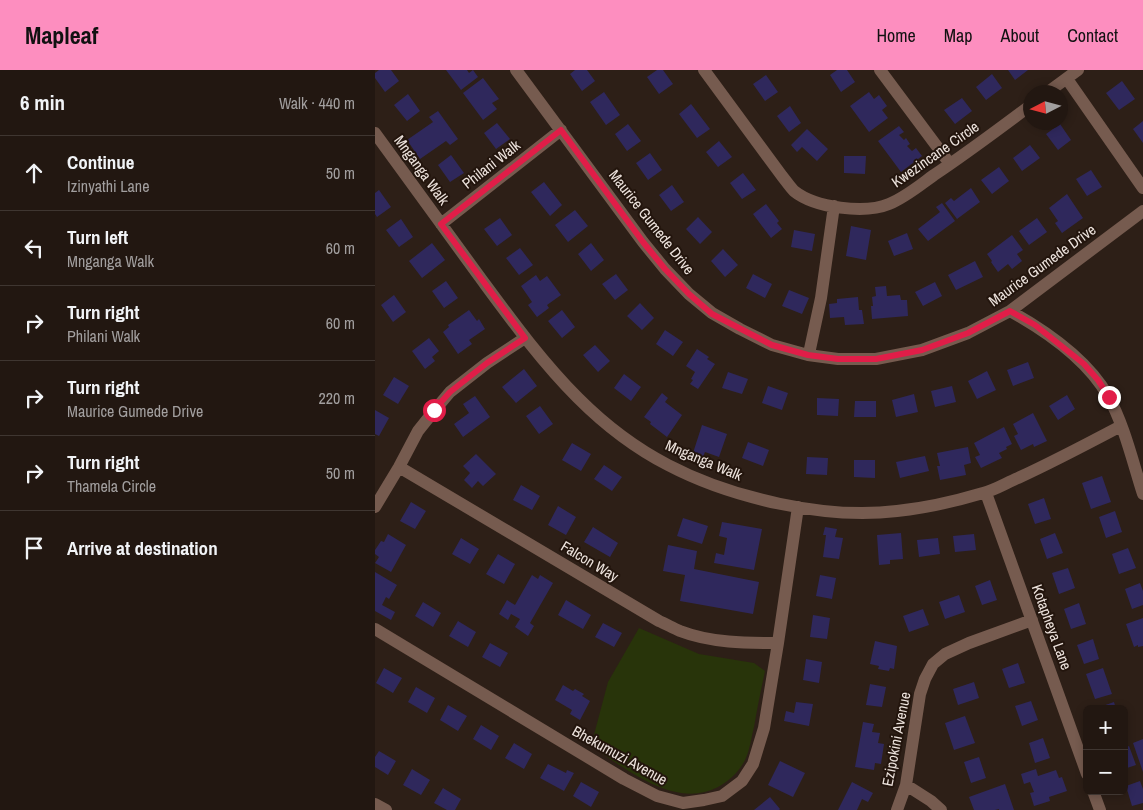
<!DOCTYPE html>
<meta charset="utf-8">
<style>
:root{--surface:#221711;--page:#2e241f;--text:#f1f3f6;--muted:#a29f9f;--line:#3f3631;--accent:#fd8ebf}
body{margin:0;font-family:"Archivo Narrow",sans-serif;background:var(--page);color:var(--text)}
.controls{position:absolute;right:15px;bottom:15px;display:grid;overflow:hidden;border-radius:8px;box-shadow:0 2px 8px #0003}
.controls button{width:45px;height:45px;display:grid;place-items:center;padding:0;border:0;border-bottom:1px solid var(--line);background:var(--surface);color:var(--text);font:25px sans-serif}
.compass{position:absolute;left:648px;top:15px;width:45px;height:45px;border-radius:50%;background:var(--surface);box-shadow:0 2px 8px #0003;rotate:264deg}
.stop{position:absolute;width:15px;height:15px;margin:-11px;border:4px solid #e11d48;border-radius:50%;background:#fff}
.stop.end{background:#e11d48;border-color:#fff;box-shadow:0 1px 5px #0008}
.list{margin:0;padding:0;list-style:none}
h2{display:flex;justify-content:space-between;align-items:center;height:65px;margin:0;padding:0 20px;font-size:21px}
h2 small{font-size:16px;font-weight:400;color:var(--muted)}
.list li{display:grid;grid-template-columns:32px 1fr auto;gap:15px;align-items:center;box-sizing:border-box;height:75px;padding:0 20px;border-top:1px solid var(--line)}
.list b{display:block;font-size:19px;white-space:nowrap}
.list p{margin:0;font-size:16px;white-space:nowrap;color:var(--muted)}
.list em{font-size:16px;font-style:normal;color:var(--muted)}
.icon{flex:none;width:28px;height:28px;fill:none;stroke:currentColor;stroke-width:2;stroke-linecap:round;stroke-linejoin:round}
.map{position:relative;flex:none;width:768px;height:740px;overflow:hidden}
header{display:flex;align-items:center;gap:30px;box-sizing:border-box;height:70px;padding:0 25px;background:var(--accent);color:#111}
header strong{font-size:24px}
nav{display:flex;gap:28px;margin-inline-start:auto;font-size:18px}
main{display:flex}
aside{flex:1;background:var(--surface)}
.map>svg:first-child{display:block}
.green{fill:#28340a}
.building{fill:#2f285c}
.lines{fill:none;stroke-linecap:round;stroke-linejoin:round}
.minor{stroke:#765b4f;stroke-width:12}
.route{stroke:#e11d48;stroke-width:6}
.labels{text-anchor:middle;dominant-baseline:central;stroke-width:4;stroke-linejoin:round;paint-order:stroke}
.street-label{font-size:15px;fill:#ede3dd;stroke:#23150d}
</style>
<header>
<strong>Mapleaf</strong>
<nav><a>Home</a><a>Map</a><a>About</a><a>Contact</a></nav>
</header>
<main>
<aside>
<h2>6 min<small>Walk · 440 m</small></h2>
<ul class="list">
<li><svg class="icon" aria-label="ahead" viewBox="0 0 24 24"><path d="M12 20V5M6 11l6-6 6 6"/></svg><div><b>Continue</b><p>Izinyathi Lane</p></div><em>50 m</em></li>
<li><svg class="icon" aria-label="left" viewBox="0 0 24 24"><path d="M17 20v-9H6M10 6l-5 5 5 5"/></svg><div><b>Turn left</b><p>Mnganga Walk</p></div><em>60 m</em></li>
<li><svg class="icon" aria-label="right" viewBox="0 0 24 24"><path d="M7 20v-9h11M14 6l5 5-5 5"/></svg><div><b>Turn right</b><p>Philani Walk</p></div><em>60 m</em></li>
<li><svg class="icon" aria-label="right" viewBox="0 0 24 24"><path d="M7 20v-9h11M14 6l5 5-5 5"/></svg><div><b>Turn right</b><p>Maurice Gumede Drive</p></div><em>220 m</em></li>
<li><svg class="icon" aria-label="right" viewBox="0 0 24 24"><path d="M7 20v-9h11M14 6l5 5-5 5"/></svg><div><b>Turn right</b><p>Thamela Circle</p></div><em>50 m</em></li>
<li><svg class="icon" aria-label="arrive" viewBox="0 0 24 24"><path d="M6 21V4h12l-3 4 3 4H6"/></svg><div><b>Arrive at destination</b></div></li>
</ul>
</aside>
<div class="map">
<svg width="768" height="740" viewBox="0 0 768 740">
<rect width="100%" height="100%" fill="#2d1f17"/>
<path class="green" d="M264 558 324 584 379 593 390 601C386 620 382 639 379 657 376 668 375 680 370 690 364 702 354 711 343 717 300 740 250 698 216 676L233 612Z"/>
<path class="building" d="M4 0H16L24 11 10 22 0 8V3Z
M71 0H92L94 3 98 0 103 7 86 20Z
M200 0H212L220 11 207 21 195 4Z
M282 0H288L298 14 284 24 272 7Z
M462 0H472L480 12 466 22 455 5Z
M633 0H653L640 10Z
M617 4 627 18 611 30 601 17Z
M391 5 403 22 390 31 378 14Z
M108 8 124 29 117 33 122 39 108 50 88 23Z
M747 11 760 29 744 40 731 23Z
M229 22 245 45 231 55 215 32Z
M494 22 499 29 504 25 512 36 507 40 513 48 494 62 475 36Z
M33 24 45 41 32 51 19 35Z
M587 28 597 41 580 54 569 40Z
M316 34 335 59 322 68 304 44Z
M415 36 426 53 414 62 402 46Z
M63 41 83 69 75 75 71 71 45 89 32 70 58 52 54 47Z
M768 51V73L758 59Z
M122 53 135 69 121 79 109 63Z
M253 54 266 71 252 81 240 64Z
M685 54 696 70 683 80 671 64Z
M524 56 529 62 524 65 529 70 531 68 535 74 532 76 537 81 541 78 547 86 526 102 503 71Z
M432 59 453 79 442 91 427 77 422 82 416 75Z
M344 71 357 87 343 97 331 82Z
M655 75 665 88 647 101 638 88Z
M275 83 287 100 273 110 261 93Z
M76 85 89 103 75 112 63 95Z
M469 86H491L490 104 469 103Z
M624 97 634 111 617 124 606 110Z
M716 100 727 117 712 126 701 109Z
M368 103 381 120 367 129 355 113Z
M169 112 187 135 175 146 156 122Z
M297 115 309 132 296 141 284 125Z
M596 118 605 132 582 149 570 133 576 128 579 131Z
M4 120 16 137 2 147 0 144V123Z
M692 124 708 148 687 163 680 153 683 151 674 138Z
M567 133 580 151 553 171 543 159 565 142 561 137Z
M391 134 404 151 402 153 407 159 396 168 378 144Z
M200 140 213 156 193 172 180 155Z
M323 147 337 162 325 174 311 159Z
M125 148 137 165 122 176 109 159Z
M662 148 672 162 654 175 644 161Z
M26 149 38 167 24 177 11 160Z
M476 156 496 160 491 190 471 186Z
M419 160 440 164 437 181 416 177Z
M532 163 538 179 519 186 513 171Z
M637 165 648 180 642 184 647 191 637 199 633 194 623 202 616 192 617 191 612 184Z
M57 173 70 190 47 208 34 191Z
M216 173 229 190 216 201 203 184Z
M145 178 158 195 144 205 131 188Z
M348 179 363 195 350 207 336 191Z
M600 191 608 207 581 220 573 205Z
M241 204 253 220 240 230 227 214Z
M378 204 397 214 390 228 371 218Z
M161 205 165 211 172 206 186 225 172 235 174 238 162 247 153 235 157 232 146 216Z
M71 211 83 228 69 238 57 221Z
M560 212 567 226 548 236 540 222Z
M511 216 512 226 525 225 526 230H532L533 246 497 249 496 236H498L497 227 501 226 500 217Z
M414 220 434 228 427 244 407 236Z
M19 225 31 242 18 252 6 235Z
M483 227 484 240H487L489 254 470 255 469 247 455 248 454 234 462 233V229Z
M265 233 279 248 267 260 252 246Z
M94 240 102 251 104 249 110 259 94 270 97 274 83 284 68 262 74 257 73 255Z
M187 240 200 257 187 268 173 251Z
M290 260 308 272 298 286 281 274Z
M54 268 64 281 57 287 60 291 50 299 37 281Z
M220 275 235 291 223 302 208 285Z
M322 279 334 287 332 289 340 294 323 319 315 314 318 310 316 309 320 302 311 296Z
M653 292 659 308 638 316 632 300Z
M149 299 162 316 141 333 127 317Z
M612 301 621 320 602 329 593 311Z
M353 302 373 309 367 324 347 318Z
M249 304 266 317 256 331 239 318Z
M19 307 34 316 23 334 8 325Z
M393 316 413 323 407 340 387 333Z
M577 316 581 332 560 337 556 321Z
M287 323 293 328 290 332 307 345 292 367 275 354 276 352 269 347Z
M539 324 543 342 521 347 517 330Z
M692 325 700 339 683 350 674 336Z
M100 326 115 347 88 367 79 354 94 343 88 334Z
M442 328 464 329 463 346 442 345Z
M480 331H501V347H479Z
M165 336 178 354 164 364 151 346Z
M0 340 14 348 4 366 0 364Z
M658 343 672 371 659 377 658 374 646 380 639 366 643 364 638 354Z
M327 355 352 364 344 387 330 382 328 387 318 383Z
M629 357 637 374 631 377 632 379 624 383 627 388 606 398 600 387 605 385 599 373Z
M373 372 394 380 388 396 367 388Z
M197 373 216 384 206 401 187 390Z
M593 377 596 393 589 395 591 405 565 410 562 396H565L562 383Z
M101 384 121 404 108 416 103 411 97 418 89 410 95 403 88 396Z
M550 386 554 401 525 408 521 392Z
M432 387 453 388 452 405 431 404Z
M479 390H500V408L479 407Z
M229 395 247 407 237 421 219 409Z
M727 406 736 432 716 439 707 413Z
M146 415 165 426 157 440 138 430Z
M669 428 676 449 660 454 653 434Z
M36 432 51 441 40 459 25 451Z
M183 436 201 447 191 465 173 455Z
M740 441 747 462 731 468 724 447Z
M308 448 333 456 327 474 302 466Z
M347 452 387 459 379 500 339 493 341 483 349 485 352 468 344 466Z
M218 457 243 473 235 487 209 472Z
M450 457 462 459 460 467 468 468 464 489 448 487 451 465H448Z
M526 463 528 489 515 490V494L504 495 502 465Z
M680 463 688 483 672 489 665 469Z
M13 464 31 475 16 502 0 493 4 487 0 484V480L6 471 9 472Z
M599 464 601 480 580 482 578 466Z
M86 468 104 479 95 494 77 484Z
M563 468 565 484 544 487 542 470Z
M293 475 322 481 319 499 384 512 378 544 305 531 310 505 288 501Z
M753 478 761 498 744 504 737 484Z
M123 484 140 494 129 514 111 504Z
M693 498 700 518 684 524 677 503Z
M0 502 22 515 14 529 11 527 7 535 20 542 16 550 0 541Z
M157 505 163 509 165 505 178 513 155 553 159 556 153 566 140 557 145 549 136 544 133 550 124 544 132 530 140 535Z
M445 505 461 508 457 529 441 526Z
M615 510 622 530 607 535 600 516Z
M765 513 768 521V535L757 539 750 519Z
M584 525 590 542 570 549 564 532Z
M191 530 216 545 208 559 183 545Z
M48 532 66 543 58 557 40 546Z
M704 533 711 554 696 559 689 539Z
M548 539 554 555 534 562 528 546Z
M438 545 455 548 452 569 435 567Z
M768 548V576L763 577V575L759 577 751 554Z
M83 551 101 562 93 577 74 566Z
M228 553 247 563 239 577 220 567Z
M718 569 724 589 709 594 702 575Z
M500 571 522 576 519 599 515 598 514 601 503 599 504 596 495 594Z
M115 573 133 583 125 597 107 587Z
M431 589 447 592 444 613 428 610Z
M643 593 650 613 634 618 627 599Z
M9 598 27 608 18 623 1 613Z
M728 598 737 624 720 629 711 604Z
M599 612 604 628 583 635 578 619Z
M495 614 511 617 507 637 491 635Z
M188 615 198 621 200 619 209 624 207 626 215 631 205 650 195 644 197 640 180 630Z
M41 617 60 628 52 643 33 632Z
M656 631 663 650 647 656 640 636Z
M421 632 438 634 434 656 409 651 411 641 419 643Z
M739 632 741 639H722V638Z
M73 635 92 646 83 661 65 650Z
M590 646 600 673 579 680 570 653Z
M488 652 499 654 497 662 505 663 503 673 509 674 506 694 500 693 499 700 480 697Z
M106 655 124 666 116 680 98 669Z
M668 668 675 688 660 693 654 673Z
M768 669V702L758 673Z
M139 673 157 684 149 699 130 688Z
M754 676 761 695 749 699V678Z
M4 681 21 691 13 705 0 697V687Z
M604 687 611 708 596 713 589 692Z
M405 691 430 703 418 727 393 715Z
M173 694 191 703 192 700 199 703 189 721 165 708Z
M37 699 55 710 46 725 28 715Z
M661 699 663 706 681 700 684 708 687 707 692 721 674 727 675 731 659 736 655 723 659 722 655 712 649 714 646 704Z
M765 711 768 719V733L757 736 751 716Z
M206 712 224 722 216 737 198 726Z
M477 712 498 723 493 732 487 729 482 740H463Z
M630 714 639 740H624V739L620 740H599L594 727Z
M68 718 86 729 80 740H72L59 733Z
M395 727 405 739 404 740H379Z"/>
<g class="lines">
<path class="minor" d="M141 0 268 172 290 199 314 224 337 243 365 259 397 275 433 285 463 289H501L547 280 593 263 635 241 768 141
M329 0 407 106C411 111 415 117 419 121 440 138 490 144 514 134 531 127 545 115 559 105 592 83 624 59 656 35
M505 0 575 94
M692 9 768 118
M673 22 703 0
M0 63C35 111 69 158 104 206 135 248 166 291 203 328 229 354 260 378 293 395 356 428 451 450 522 441 551 438 581 431 608 423 620 420 631 413 643 408 678 392 712 374 746 356
M66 154 186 60
M635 241C671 261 712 289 733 326 749 354 758 393 768 424
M433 285 435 279 446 228 459 136
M24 397 284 551C291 554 298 558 305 561 336 573 371 573 403 573
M611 423 712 704
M0 437 24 397 43 361 59 341 75 322 112 293 150 268
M0 559 249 709 282 726 308 733 329 730 347 726 367 711 378 694 389 658 403 573 423 437
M531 715 556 731 566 740
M718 721 725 740
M0 734 11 740
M522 740 531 715 545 624 550 609 558 594 570 584 594 573 657 550"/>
</g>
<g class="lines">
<path class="route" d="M59 340 75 322 112 293 150 268 66 154 186 60 268 172 290 199 314 224 337 244 397 275 433 285 463 289H501L547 280 593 263 635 241 660 255 709 294 723 310 734 327"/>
</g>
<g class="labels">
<g class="street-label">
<text transform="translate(560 84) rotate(-35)">Kwezincane Circle</text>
<text transform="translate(116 94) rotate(-38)">Philani Walk</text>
<text transform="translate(47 100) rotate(54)">Mnganga Walk</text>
<text transform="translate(277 152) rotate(52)">Maurice Gumede Drive</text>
<text transform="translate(667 195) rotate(-36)">Maurice Gumede Drive</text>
<text transform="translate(329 390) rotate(23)">Mnganga Walk</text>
<text transform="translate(215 491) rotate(31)">Falcon Way</text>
<text transform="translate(677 557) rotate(70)">Kotapheya Lane</text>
<text transform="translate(521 669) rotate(-79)">Ezipokini Avenue</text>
<text transform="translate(245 685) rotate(29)">Bhekumuzi Avenue</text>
</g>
</g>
</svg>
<div class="controls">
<button>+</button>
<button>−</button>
</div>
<svg class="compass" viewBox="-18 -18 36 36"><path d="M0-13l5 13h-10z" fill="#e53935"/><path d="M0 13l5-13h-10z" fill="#a29f9f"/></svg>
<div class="stop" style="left:59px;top:340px"></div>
<div class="stop end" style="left:734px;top:327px"></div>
</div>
</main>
